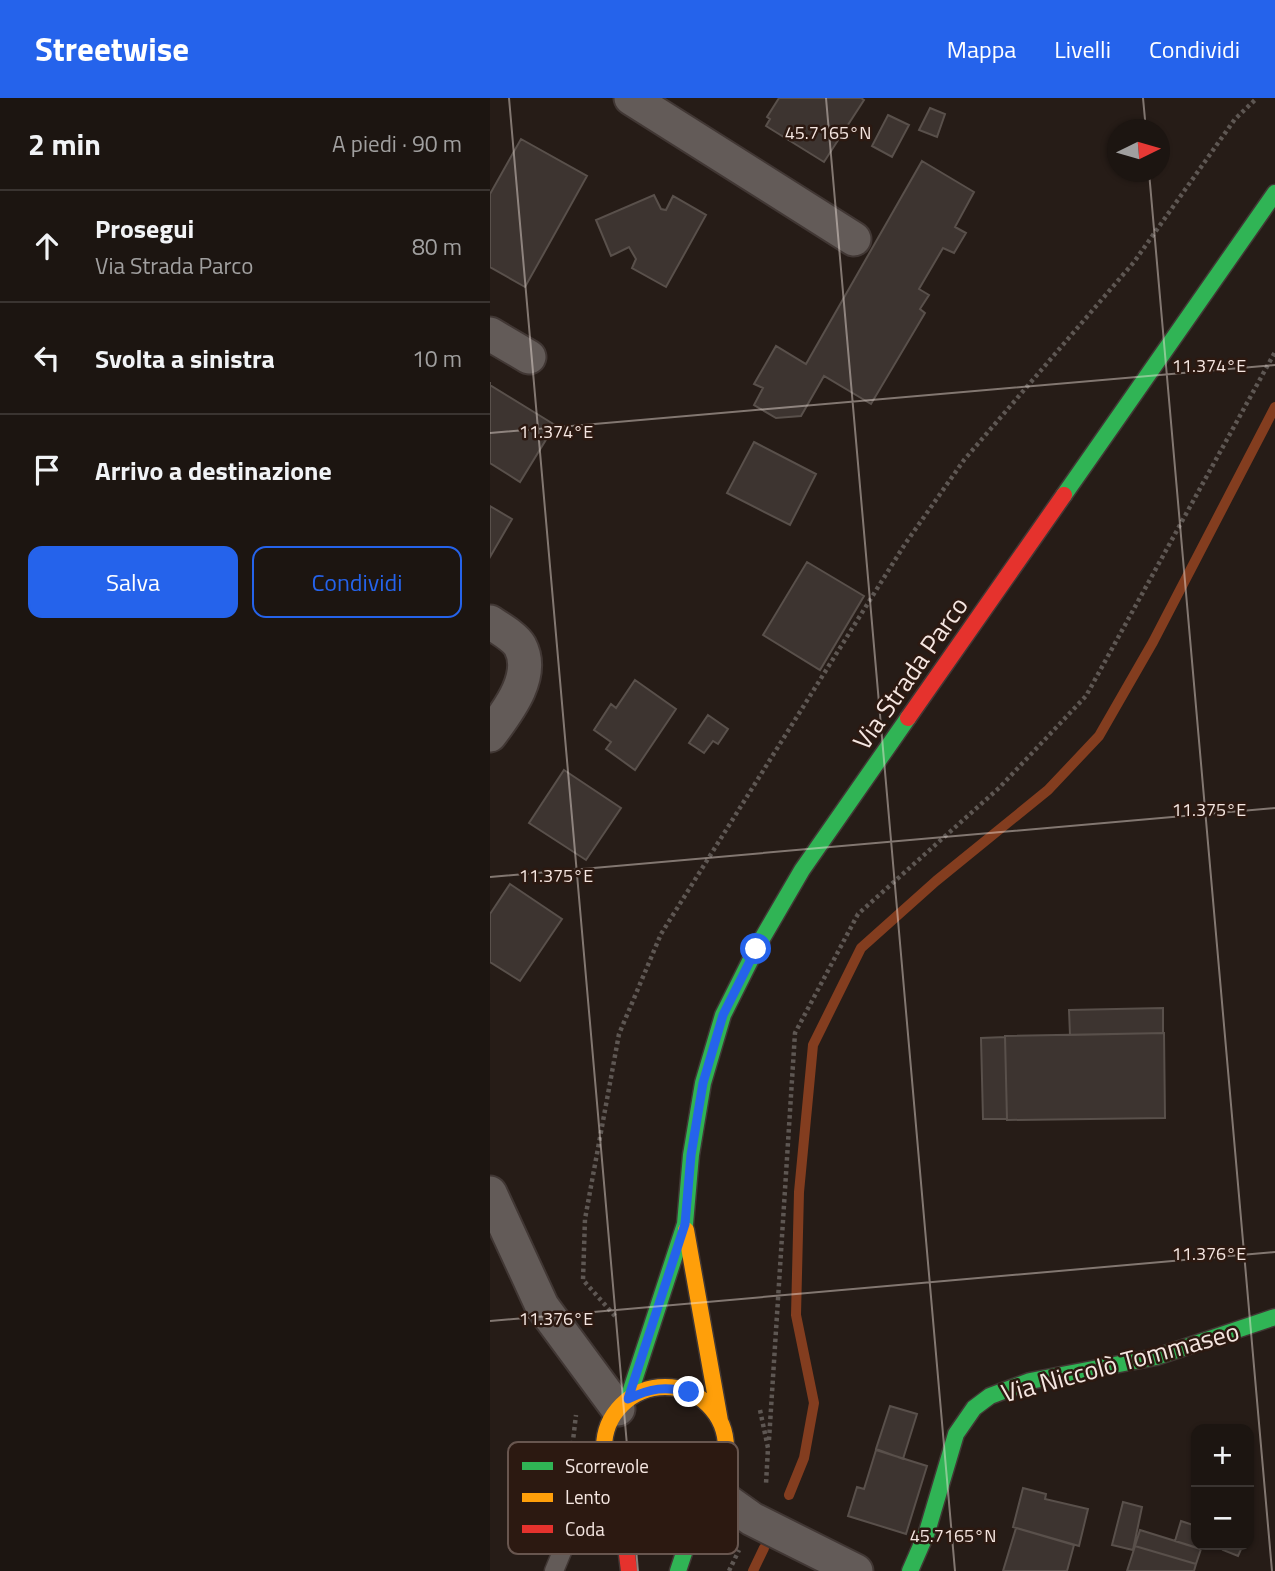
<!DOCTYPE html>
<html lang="it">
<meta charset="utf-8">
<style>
:root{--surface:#1c1511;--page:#251e1a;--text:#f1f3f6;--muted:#a09f9f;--line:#3a3431;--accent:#2563eb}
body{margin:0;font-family:"Titillium Web",sans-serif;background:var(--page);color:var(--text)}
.controls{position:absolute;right:21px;bottom:21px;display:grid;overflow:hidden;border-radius:14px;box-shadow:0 2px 5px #0004}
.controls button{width:63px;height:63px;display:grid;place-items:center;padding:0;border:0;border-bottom:2px solid var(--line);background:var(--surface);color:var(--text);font:35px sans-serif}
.compass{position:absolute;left:617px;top:21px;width:63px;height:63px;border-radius:50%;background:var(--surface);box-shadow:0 2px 5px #0004;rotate:85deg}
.stop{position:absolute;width:21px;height:21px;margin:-16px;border:5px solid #2563eb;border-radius:50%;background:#fff}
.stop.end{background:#2563eb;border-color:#fff;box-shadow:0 2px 7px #0008}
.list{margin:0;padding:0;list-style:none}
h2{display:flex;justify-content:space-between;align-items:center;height:91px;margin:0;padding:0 28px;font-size:30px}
h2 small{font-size:23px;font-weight:400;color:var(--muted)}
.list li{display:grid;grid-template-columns:46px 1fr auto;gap:21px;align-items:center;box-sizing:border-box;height:112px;padding:0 28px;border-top:2px solid var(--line)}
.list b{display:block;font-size:26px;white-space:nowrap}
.list p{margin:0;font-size:23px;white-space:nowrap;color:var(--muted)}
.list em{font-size:23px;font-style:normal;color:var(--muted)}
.actions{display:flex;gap:14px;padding:21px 28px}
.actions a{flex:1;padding:16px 0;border:2px solid var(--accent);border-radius:14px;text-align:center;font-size:24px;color:var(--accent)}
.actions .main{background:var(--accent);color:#fff}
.icon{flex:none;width:38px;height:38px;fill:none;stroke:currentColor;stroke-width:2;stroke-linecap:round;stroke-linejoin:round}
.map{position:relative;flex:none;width:785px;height:1473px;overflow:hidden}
header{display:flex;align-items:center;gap:42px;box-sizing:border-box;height:98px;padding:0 35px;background:var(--accent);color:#fff}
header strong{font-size:33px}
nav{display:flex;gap:38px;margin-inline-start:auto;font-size:24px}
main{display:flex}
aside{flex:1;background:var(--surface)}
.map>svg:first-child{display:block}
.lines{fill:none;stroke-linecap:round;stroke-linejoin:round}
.stream{stroke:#833d1f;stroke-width:10}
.building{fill:#3d3430;stroke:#59504b;stroke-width:2}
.lane-casing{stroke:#413734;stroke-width:21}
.street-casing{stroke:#413734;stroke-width:37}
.fast-casing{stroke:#413734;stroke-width:19}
.slow-casing{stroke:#413734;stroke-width:19}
.jam-casing{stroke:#413734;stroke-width:19}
.path{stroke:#5e5753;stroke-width:4.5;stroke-dasharray:3.5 3.5;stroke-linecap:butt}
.lane{stroke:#635b58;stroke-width:18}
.street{stroke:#635b58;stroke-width:33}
.fast{stroke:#30b455;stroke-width:16}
.slow{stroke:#ff9f0a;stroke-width:16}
.jam{stroke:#e5322d;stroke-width:16}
.route{stroke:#2563eb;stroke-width:9}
.ticks{fill:none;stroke:#f5e6e1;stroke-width:2;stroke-opacity:0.45}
.labels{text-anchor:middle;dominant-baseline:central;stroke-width:5;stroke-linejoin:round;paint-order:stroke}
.street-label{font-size:26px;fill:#f5e6e1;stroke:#2c1911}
.key{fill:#2c1911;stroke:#68564f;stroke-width:2}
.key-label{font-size:19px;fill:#f5e6e1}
.ticks-label{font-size:18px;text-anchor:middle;fill:#f5e6e1;stroke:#2c1911;stroke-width:5;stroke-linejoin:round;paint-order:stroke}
</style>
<header>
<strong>Streetwise</strong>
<nav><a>Mappa</a><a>Livelli</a><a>Condividi</a></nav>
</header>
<main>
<aside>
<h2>2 min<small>A piedi · 90 m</small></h2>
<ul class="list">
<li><svg class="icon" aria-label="ahead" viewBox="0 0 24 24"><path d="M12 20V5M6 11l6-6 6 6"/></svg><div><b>Prosegui</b><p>Via Strada Parco</p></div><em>80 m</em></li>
<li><svg class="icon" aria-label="left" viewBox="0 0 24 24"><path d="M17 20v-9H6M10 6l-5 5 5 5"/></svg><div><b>Svolta a sinistra</b></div><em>10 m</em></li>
<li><svg class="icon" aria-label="arrive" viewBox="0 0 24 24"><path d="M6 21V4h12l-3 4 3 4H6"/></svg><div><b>Arrivo a destinazione</b></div></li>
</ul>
<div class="actions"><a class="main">Salva</a><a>Condividi</a></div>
</aside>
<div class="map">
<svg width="785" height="1473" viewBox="0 0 785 1473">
<rect width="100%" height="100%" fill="#261c17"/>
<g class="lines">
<path class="stream" d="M299 1397 314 1360 324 1305 306 1217 309 1094 323 947 371 850 446 783 558 692 609 638 663 544 785 309
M263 1473 274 1450"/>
</g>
<path class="building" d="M289 0H371L374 2 334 64 276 28 280 21 277 19Z
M440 10 455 16 447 39 429 32Z
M398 17 419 27 402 59 382 48Z
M31 41 97 78 35 189 0 169V96Z
M432 63 484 94 465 129 476 135 464 155 453 150 429 191 439 197 430 211 435 215 381 306 334 278 311 318 286 320 264 307 273 290 264 286 286 248 316 266Z
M164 97 171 111 176 112 183 98 216 117 176 189 142 170 146 161 139 149 121 158 106 122Z
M0 284V287L65 327 30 384 0 365Z
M264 344 326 376 300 427 237 395Z
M0 408 22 421 0 459Z
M317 464 374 498 330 572 273 537Z
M145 582 186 611 145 672 116 651 121 644 104 632 121 606 126 610Z
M218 617 238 631 228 646 223 643 214 655 199 645Z
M74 672 131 710 96 762 39 725Z
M20 786 72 821 30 883 0 864V816Z
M673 910V935L580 937 579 912Z
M674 935 675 1020 517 1022 515 938Z
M515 939 517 1021H493L491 940Z
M400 1308 427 1316 413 1361 386 1351Z
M386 1352 437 1368 416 1436 358 1418 367 1389 374 1391Z
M533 1390 556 1396 555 1401 598 1411 589 1448 523 1429Z
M633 1404 652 1409 643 1452 622 1447Z
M691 1423 706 1428V1447H711L710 1451 685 1443Z
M526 1430 584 1447 577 1473H513Z
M650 1432 711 1451 706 1466 645 1448Z
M735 1447H753L748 1458 733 1452Z
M645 1448 706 1466 704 1473H637Z"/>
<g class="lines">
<g class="lane-casing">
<path id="lane" d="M64 1473 93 1403 115 1361"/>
</g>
<g class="street-casing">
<path id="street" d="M141 0 364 141
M0 236 39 259
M0 524C9 530 25 539 30 548 46 578 17 614 0 637
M0 1095 52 1208 128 1311
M220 1391 262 1421 366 1473"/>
</g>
<g class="fast-casing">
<path id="fast" d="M574 397 785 95
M138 1301 195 1126 201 1057 213 985 233 917 266 851 312 772 418 620
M188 1473 213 1398
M420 1473 437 1434 466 1336 484 1310 500 1298 540 1283 666 1259 785 1219"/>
</g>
<g class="slow-casing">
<path id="slow" d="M196 1132 230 1323
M114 1350a61 61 0 1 1 122 0a61 61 0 1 1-122 0Z"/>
</g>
<g class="jam-casing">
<path id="jam" d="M418 620 574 397
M129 1390 139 1473"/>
</g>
<path class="path" d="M125 1218 93 1182 95 1121 129 936 171 836 415 446 474 362 644 164 745 21 767 0
M270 1312 278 1350 276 1386
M279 1342 305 935 368 816 509 690 596 598 785 254
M74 1373 82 1351 86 1317
M239 1473 249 1452"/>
<use href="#lane" class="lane"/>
<use href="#street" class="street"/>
<use href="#fast" class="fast"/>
<use href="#slow" class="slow"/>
<use href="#jam" class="jam"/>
</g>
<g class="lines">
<path class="route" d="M199 1294C175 1288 161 1290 138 1301L195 1126 201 1057 213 985 233 917 266 851"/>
</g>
<path class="ticks" d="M19 0 148 1473M336 0 465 1473M653 0 656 32M659 74 782 1473M0 335 785 267M0 779 785 710M0 1223 785 1154"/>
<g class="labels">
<g class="street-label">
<text transform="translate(420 575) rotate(-55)">Via Strada Parco</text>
<text transform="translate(630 1264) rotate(-15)">Via Niccolò Tommaseo</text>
</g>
</g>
<rect x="18" y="1344" width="230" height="112" rx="10" class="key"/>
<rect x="32" y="1364" width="31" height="8" fill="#30b455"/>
<rect x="32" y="1395" width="31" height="9" fill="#ff9f0a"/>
<rect x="32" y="1427" width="31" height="8" fill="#e5322d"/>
<g class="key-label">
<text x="75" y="1375">Scorrevole</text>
<text x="75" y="1406">Lento</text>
<text x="75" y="1438">Coda</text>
</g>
<g class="ticks-label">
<text x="338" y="41">45.7165°N</text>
<text x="719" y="274">11.374°E</text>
<text x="66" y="340">11.374°E</text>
<text x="719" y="718">11.375°E</text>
<text x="66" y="784">11.375°E</text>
<text x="719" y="1162">11.376°E</text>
<text x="66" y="1227">11.376°E</text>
<text x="463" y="1444">45.7165°N</text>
</g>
</svg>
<div class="controls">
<button>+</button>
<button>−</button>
</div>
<svg class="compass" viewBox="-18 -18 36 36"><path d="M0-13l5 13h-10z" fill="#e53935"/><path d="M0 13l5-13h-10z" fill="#a09f9f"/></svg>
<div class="stop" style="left:266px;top:851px"></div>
<div class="stop end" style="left:199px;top:1294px"></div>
</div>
</main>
